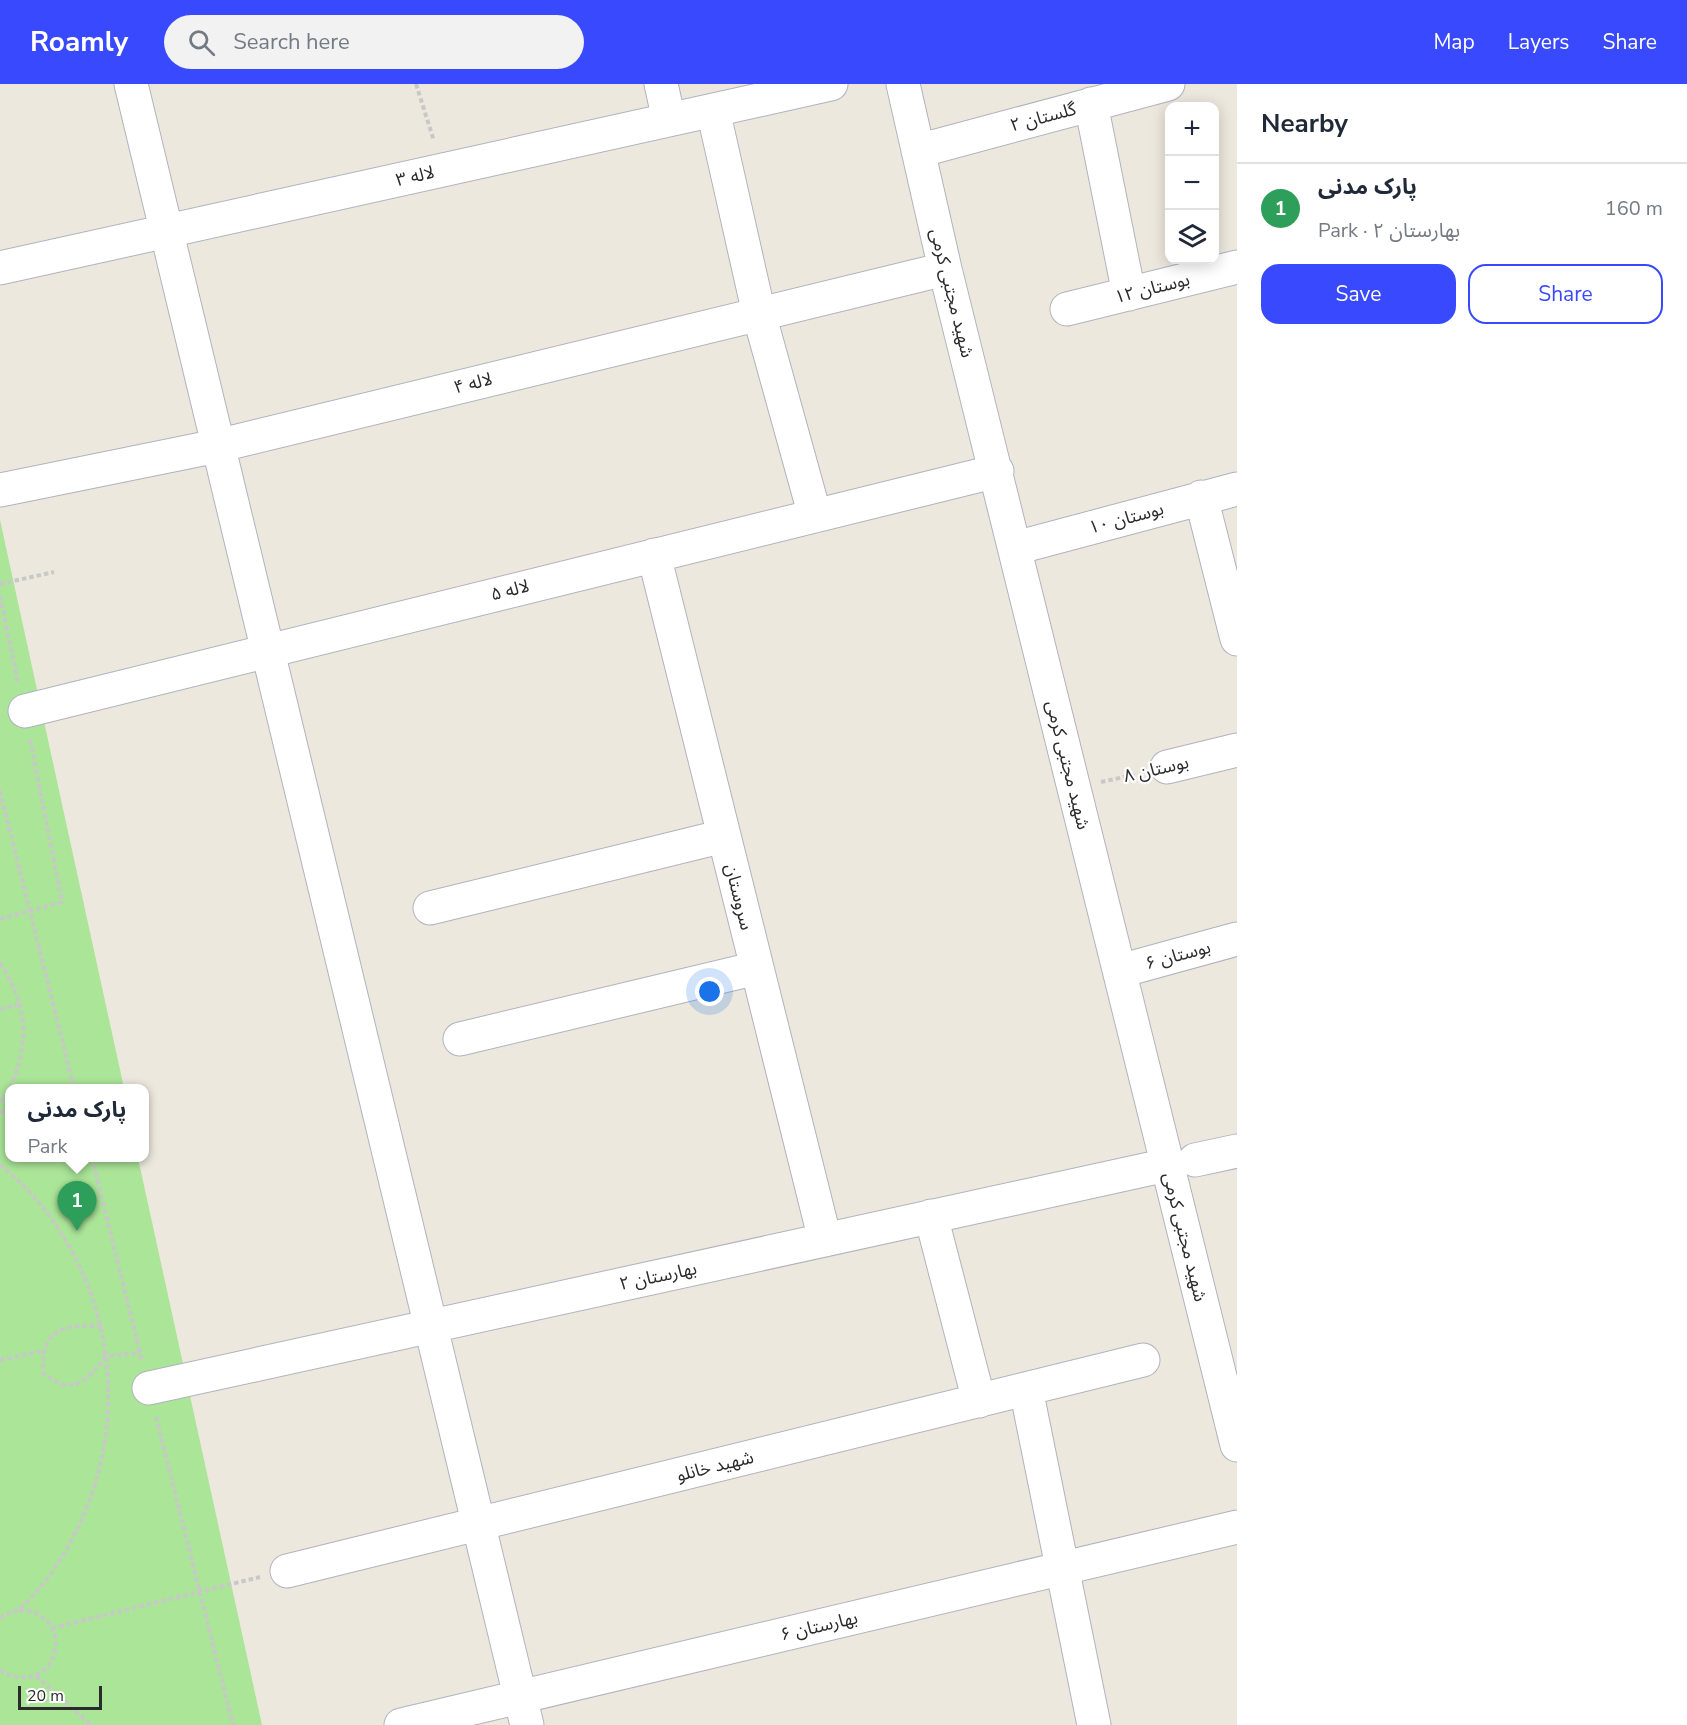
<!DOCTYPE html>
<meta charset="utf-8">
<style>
:root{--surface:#fff;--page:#f2f2f3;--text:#1f2937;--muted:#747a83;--line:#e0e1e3;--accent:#394afe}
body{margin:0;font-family:"Nunito Sans","Noto Sans Arabic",sans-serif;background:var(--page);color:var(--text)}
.controls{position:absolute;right:18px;top:18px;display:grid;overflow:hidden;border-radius:12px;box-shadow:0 3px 15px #0003}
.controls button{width:54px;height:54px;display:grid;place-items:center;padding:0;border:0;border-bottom:2px solid var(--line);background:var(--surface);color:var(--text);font:30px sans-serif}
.scale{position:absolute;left:18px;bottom:15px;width:84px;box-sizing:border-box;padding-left:6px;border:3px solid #2b2b2b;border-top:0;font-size:16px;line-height:21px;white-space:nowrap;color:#2b2b2b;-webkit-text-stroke:4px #fff;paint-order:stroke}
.you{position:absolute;left:710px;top:908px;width:21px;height:21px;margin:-15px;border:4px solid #fff;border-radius:50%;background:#1a73e8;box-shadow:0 0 0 9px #1a73e833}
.badge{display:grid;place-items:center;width:39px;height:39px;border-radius:50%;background:var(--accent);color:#fff;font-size:20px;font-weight:700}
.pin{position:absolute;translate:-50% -50px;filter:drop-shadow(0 2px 3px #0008)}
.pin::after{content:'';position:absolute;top:32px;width:21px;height:18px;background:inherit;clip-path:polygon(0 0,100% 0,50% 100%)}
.popup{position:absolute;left:5px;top:1000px;width:144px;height:78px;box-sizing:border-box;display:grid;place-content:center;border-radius:12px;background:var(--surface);filter:drop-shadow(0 2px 4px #0005);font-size:20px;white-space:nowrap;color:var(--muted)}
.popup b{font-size:22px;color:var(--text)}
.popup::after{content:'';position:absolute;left:50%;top:100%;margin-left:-12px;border:12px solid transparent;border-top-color:var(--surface)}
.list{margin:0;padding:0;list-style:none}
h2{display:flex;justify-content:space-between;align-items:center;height:78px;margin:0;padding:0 24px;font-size:26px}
h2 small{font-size:20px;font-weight:400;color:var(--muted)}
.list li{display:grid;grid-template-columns:39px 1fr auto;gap:18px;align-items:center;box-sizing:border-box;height:84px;padding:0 24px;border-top:2px solid var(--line)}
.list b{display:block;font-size:22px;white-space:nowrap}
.list p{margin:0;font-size:20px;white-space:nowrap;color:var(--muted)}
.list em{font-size:20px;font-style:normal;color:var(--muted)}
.actions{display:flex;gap:12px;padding:18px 24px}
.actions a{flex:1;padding:14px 0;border:2px solid var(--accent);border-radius:18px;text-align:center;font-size:21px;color:var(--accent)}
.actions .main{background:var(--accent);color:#fff}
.icon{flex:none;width:33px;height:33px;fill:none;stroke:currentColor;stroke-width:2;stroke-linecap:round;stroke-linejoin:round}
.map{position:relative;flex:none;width:1237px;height:1641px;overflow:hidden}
header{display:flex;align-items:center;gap:36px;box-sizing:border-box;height:84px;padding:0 30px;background:var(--accent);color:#fff}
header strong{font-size:28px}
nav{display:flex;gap:33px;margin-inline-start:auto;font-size:21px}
.search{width:420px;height:54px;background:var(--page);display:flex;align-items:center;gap:15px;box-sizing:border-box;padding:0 21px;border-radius:33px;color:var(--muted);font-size:22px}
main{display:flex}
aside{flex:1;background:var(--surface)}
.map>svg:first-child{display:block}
.green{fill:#aae598}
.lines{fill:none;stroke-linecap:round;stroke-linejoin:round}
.minor-casing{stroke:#b1b2bf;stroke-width:35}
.path{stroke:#c8c8c8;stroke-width:4;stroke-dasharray:4.5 3;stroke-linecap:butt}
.minor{stroke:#fff;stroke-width:33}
.labels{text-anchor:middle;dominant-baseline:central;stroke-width:4.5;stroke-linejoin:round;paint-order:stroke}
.street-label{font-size:18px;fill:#2b2b2b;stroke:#fff}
</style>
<header>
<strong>Roamly</strong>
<div class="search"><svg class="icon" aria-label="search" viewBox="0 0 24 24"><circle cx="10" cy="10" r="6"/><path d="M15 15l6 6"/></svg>Search here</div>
<nav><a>Map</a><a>Layers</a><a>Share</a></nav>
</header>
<main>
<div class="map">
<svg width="1237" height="1641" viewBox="0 0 1237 1641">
<rect width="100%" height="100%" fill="#ede8dd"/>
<path class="green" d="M0 436 124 1004H10V1074H138L262 1641H0Z"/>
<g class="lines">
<g class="minor-casing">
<path id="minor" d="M131 0 527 1641
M661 0 669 36
M903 0 945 185 1237 1361
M1091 20 1129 210
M713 26 759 230 815 432
M918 67 1168 0
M0 184 831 0
M1067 225 1237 183
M0 406 217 362 945 185
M1201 413 1237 555
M1015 464 1237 405
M654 471 825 1156
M25 627 997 387
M1167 683 1237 666
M430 824 724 752
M1120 887 1237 855
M460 955 757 884
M1195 1076 1237 1067
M931 1132 979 1317
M149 1304 1167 1081
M1026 1305 1094 1641
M287 1487 1143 1276
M401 1641 1237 1443"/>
</g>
<path class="path" d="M416 0 434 57
M0 500 54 488
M0 512 18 598
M1101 698 1138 690
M0 707 74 1004
M0 835 62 818 30 655
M0 879C28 922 30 958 10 1004
M0 925 21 920
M0 1018 10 1005
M0 1028 10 1026
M92 1074 142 1277
M0 1081C106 1166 137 1317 80 1439 66 1469 46 1502 20 1524 15 1529 6 1529 0 1534
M102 1242C62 1240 41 1245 43 1289 72 1313 86 1298 106 1272L140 1269
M0 1276 42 1267
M156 1333 233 1641
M52 1544 260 1493
M0 1586C48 1615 76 1551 38 1530 33 1527 25 1527 19 1526
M36 1592 91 1641"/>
<use href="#minor" class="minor"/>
</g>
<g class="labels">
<g class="street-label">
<text transform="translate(1043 33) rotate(-15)">گلستان ۲</text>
<text transform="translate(415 92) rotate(-13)">لاله ۳</text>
<text transform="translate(1152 204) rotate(-14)">بوستان ۱۲</text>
<text transform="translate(952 209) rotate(76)">شهید مجتبی کرمی</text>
<text transform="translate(473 299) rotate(-14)">لاله ۴</text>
<text transform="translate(1126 434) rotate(-15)">بوستان ۱۰</text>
<text transform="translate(510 506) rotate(-14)">لاله ۵</text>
<text transform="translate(1068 681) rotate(76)">شهید مجتبی کرمی</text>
<text transform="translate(1156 685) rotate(-13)">بوستان ۸</text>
<text transform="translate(739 813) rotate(76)">سروستان</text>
<text transform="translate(1178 871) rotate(-15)">بوستان ۶</text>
<text transform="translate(1185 1153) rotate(76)">شهید مجتبی کرمی</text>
<text transform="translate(658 1192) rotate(-12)">بهارستان ۲</text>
<text transform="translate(715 1382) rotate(-14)">شهید خانلو</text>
<text transform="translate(819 1542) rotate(-13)">بهارستان ۶</text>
</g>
</g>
</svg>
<div class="controls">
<button>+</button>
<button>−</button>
<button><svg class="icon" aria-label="layers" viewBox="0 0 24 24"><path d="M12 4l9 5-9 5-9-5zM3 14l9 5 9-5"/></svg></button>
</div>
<div class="scale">20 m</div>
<div class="you"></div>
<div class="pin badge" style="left:77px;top:1147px;background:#2e9e5b">1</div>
<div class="popup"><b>پارک مدنی</b>Park</div>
</div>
<aside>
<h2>Nearby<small></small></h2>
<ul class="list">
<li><span class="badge" style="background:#2e9e5b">1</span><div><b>پارک مدنی</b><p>Park · بهارستان ۲</p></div><em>160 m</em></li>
</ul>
<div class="actions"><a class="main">Save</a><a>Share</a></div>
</aside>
</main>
